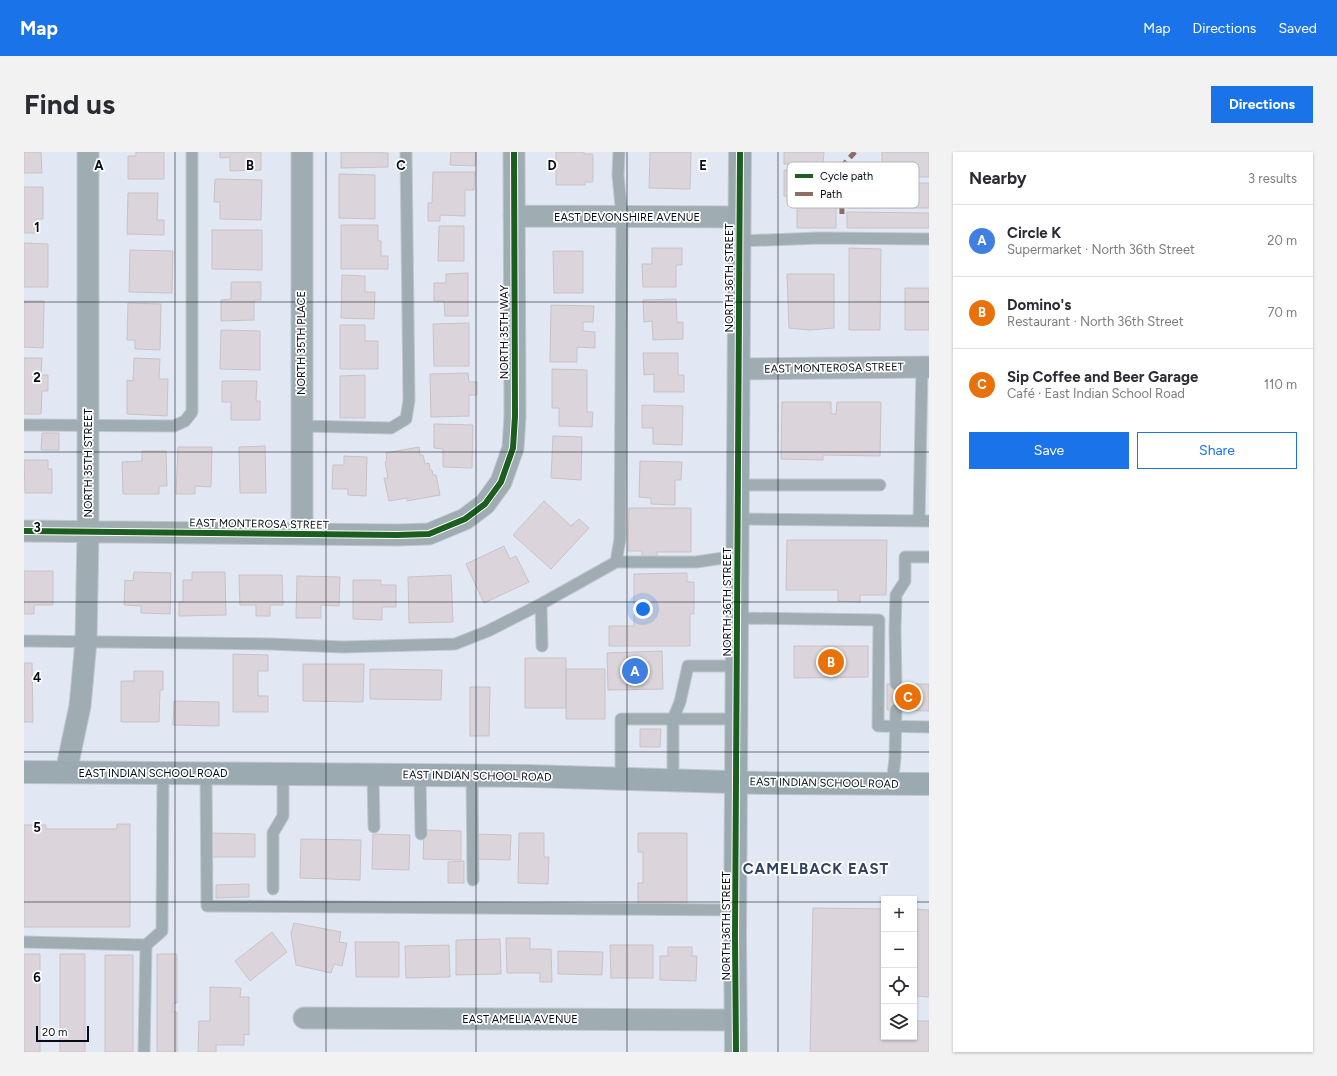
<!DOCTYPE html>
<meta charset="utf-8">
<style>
:root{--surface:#fff;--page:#f2f2f3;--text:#2b2b33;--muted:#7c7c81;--line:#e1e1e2;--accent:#1a73e8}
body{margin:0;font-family:Figtree,sans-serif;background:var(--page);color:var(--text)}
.controls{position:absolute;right:12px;bottom:12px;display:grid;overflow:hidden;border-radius:0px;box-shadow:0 1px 3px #0004}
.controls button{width:36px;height:36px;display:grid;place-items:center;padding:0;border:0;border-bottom:1px solid var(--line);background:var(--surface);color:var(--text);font:20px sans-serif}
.scale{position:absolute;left:12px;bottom:10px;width:53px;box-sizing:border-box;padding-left:4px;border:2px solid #060c17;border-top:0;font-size:11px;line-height:14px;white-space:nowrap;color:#060c17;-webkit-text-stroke:3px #fff;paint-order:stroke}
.you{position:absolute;left:619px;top:457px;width:14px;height:14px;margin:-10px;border:3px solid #fff;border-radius:50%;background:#1a73e8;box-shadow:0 0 0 6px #1a73e833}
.badge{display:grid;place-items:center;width:26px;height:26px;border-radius:50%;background:var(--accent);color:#fff;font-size:13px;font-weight:700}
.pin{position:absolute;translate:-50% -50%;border:2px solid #fff;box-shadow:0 1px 4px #0006}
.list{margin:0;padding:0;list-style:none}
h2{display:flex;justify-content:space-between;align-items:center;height:52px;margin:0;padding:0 16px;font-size:17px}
h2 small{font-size:13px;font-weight:400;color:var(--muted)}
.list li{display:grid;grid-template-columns:26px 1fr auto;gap:12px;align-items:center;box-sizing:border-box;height:72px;padding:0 16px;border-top:1px solid var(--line)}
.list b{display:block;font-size:15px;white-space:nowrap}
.list p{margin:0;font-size:13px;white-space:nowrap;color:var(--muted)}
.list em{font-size:13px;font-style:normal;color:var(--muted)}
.actions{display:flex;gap:8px;padding:12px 16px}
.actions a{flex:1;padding:9px 0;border:1px solid var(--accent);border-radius:0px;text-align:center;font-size:14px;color:var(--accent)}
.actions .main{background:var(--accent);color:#fff}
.icon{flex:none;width:22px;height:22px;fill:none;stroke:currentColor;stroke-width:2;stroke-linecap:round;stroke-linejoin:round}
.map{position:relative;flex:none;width:905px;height:900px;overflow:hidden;border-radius:0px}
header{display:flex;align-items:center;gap:24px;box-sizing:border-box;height:56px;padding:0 20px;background:var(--accent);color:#fff}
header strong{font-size:19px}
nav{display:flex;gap:22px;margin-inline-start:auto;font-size:14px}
.intro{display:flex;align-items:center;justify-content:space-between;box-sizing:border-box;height:96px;padding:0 24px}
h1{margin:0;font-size:28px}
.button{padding:10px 18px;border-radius:0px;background:var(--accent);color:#fff;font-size:14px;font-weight:700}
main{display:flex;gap:24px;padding:0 24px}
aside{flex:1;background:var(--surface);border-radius:0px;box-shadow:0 1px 3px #0004}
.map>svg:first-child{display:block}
.building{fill:#dbd5db;stroke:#c8c2c7}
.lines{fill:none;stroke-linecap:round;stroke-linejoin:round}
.service-casing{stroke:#c0c6cf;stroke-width:13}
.minor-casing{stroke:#c0c6cf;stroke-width:23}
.secondary-casing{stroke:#c0c6cf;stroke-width:24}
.service{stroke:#9facb1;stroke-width:11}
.minor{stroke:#9facb1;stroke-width:21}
.secondary{stroke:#9baab0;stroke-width:22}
.quiet{stroke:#8d6e63;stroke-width:5;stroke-dasharray:10 5;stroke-linecap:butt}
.cycleway-casing{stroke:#fff;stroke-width:8}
.cycleway{stroke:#1b5e20;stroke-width:6}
.grid{fill:none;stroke:#060c17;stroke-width:1;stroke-opacity:0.55}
.labels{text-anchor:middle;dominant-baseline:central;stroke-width:3.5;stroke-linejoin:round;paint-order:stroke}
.street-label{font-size:11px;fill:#060c17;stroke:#fff}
.district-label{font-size:15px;font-weight:bold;letter-spacing:1px;fill:#32435f;stroke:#fff}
.key{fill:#fff;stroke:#b4b6b9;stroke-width:1}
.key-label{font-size:11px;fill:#060c17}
.grid-label{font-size:13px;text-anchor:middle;font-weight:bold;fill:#060c17;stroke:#fff;stroke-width:3.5;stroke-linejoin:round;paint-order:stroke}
</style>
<header>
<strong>Map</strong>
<nav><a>Map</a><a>Directions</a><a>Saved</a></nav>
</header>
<div class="intro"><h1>Find us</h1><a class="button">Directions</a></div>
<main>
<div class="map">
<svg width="905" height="900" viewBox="0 0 905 900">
<rect width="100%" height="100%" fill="#e1e8f4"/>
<path class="building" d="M0 0H17L18 21H0Z
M112 0H140V27H104V4H112Z
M196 0H237V18L206 19V5L196 6Z
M317 0H358V1H364V15L317 16Z
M427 0H452L451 14 426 13Z
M532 0H560V2H569V30H561V33H532Z
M626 0H667L666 37 625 36Z
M760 0H800L799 13 760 12Z
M858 0H905V25H858Z
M760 18 813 19 812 45 760 44Z
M409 20H451L450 38H441V64L416 63V69H404V51H408Z
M315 22 351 23V67L315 66Z
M191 27 238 28 237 68 196 67V50H190Z
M824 31H905V56H824Z
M0 35H19V67H12V81H0Z
M104 41H134L133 68H140V83L103 82Z
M773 50 812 51V76H773Z
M823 60 905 61V76H823Z
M317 73H354V89H357V104H364V117H317Z
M415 74H440V109H414Z
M188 78H238V118L188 117Z
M0 91 24 92V135H0Z
M628 96H658V113H652V135H619L618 112H628Z
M825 96 857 97 856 178H825Z
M106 98 149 99 148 141 105 140Z
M529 99H559V141H530Z
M444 121V164H421L420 149H410V131H422V122Z
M763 122H810V176L786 178 765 176Z
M318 123 341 124V140H351L350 167 317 166Z
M207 130H237V148H230V168L197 169V148L207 147Z
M881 136H905V178H881Z
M652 147 653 170H659V187L629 188 628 169 620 170 619 148Z
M0 149H20L19 196 0 195Z
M104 151 137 152 136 198 111 197V188H103Z
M527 153 570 154 569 170H559V179L571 180V196L553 195V210H526Z
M445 171V214H410L409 172Z
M316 173H341V189H354V217H316Z
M197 178 236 179V218L196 217Z
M619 201H654V223H660V240H630V222L620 223Z
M0 206H18L17 223H24V239H18L17 262H0Z
M110 206 136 207 135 227H144L143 264 103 262V228L109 229Z
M528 217 563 218V260H569L568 275 535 274V256H528Z
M444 221 445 230H453V243H445V264L407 265 406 222Z
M341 223V266H316V224Z
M198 229H233L232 249H236V268H207V250H198Z
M758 250H807V262H812L813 250H857L856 304 799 303V308L757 307Z
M618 253 659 254 658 293 629 292V276H618Z
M410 272 449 273 448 316 419 315V297L410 296Z
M18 281H35V298H17Z
M529 284 558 285 557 328 527 326Z
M241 294 242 341H216L215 295Z
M154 295H188L187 335 171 334V342H152Z
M395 295 396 303H399L401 312 405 311 406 318H408L409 323H412L416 343 383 349V346L365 349 360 326H364L361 310H363L362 301Z
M118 299H142L143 334H135V342H99L98 310 118 309Z
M320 304 343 305 342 344 324 343V337H308L309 313H320Z
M0 308H24V317H28V341H1Z
M616 309 658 310 657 328H651V353L627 352V346L615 345Z
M520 349 547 374 555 367 565 376 527 417 489 383Z
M605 356H667V400H633V405H618V399H604Z
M763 388H863L862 443H836V450L814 449V438H762Z
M480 394 486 407 492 404 505 430 460 451 442 412Z
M0 419H29V453H10V462H0Z
M110 420 147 421 146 462 117 461V454L100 453 101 428 109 429Z
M168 420H201L202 463 155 464V450H159V428H168Z
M663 421V430H670V462H666V494H585V474H610V422Z
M215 423H258L259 453H246V464H232V453H216Z
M427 423 429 470 385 471 384 425Z
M273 424 316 425 315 454 297 453V466H272Z
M329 428H357V433H372V455H358V468L329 467Z
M770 494H844V525L770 526Z
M638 499 639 537 584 538 583 501Z
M209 502 244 503V519H234V544H244V560H209Z
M501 506H542V556H501Z
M0 511H8L9 570H0Z
M279 512H340L339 550 279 549Z
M346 517 418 518 417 548 346 547Z
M542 517H581V567H542Z
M110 519H139V538H136L135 570H97V529H110Z
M863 532H905V559L863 558Z
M446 535H466L465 584H446Z
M150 549 195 550V574L149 573Z
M616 577H637L636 595H616Z
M93 672H106V775H0V673H22V677H93Z
M400 678 437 679V708L399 707Z
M187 681 231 682V705H187Z
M495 681H520V705H525L524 732 494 731Z
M614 681H663V752H614V731H619V700H614Z
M349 682 386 683 385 718 348 717Z
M451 682 487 683 486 708 451 707Z
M277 687 337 688 336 728 276 726Z
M440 709V731H424V710Z
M225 732V745L192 746V733Z
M789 756 860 757V885H890V869H905V900H786Z
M890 757 905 758V845L890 844Z
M270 771 317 780 315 790 323 791 318 814 310 812 307 821 272 813 267 781Z
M248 780 263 800 226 829 211 809Z
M482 786H506V797H527L528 830H516V821H483Z
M476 787 477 822 432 823V788Z
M331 790H375V825H332Z
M425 793 426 825 382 826 381 794Z
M586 793H629V826H587Z
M644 795H668V804H673L672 829 636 828V804H644Z
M534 799 579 800 578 823 534 822Z
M0 802H16V900H0Z
M36 802H61V900H36Z
M133 802H153V851H149V860H153V900H133Z
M81 803H109V900H81Z
M186 835 217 836 216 845H225V883L220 882V893H192V900H174L175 869H186Z"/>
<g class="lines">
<g class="service-casing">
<path id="service" d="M715 89 796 86 905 87
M0 273 150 274 161 269 168 260V0
M277 274 367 276 382 267 385 248 382 0
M714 333H856
M714 367 905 369
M895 369 898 215
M592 410H672L713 404
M517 452 518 494
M713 466 855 468 854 574 905 575
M0 489 247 492 319 495 431 492 464 479 517 452 592 410 596 387 598 65 594 23 595 0
M872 532 871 477 872 443 881 429V405H905
M713 567H649L656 550 664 514H713
M182 621 183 754 711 758
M349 623 350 675
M396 623 397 682
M448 624 449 728
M597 627V567H649V628
M868 632 871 606 872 558
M249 737V681L259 664V622
M0 790 122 793 138 779 139 621
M120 900 122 793"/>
</g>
<g class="minor-casing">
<path id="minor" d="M490 64 715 65
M715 217 905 215
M0 379 373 383 405 382 441 367 461 352 477 330 489 296 491 264 490 0
M278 382V0
M42 620 56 554 62 489 64 380V0
M280 866 712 868"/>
</g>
<g class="secondary-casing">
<path id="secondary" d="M0 620 505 624 744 631 905 632
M712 900 711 784 716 0"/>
</g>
<use href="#service" class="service"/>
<use href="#minor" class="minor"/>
<use href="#secondary" class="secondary"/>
<path class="quiet" d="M817 15 855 23
M818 62 817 15 831 0"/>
<g class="cycleway-casing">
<path id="cycleway" d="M0 379 373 383 405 382 441 367 461 352 477 330 489 296 491 264 490 0
M712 900 711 784 716 0"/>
</g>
<use href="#cycleway" class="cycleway"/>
</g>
<path class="grid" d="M151 0V900M302 0V900M452 0V900M603 0V900M754 0V900M0 150H905M0 300H905M0 450H905M0 600H905M0 750H860M890 750H905"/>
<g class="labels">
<g class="street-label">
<text x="603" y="65">EAST DEVONSHIRE AVENUE</text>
<text transform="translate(705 126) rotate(-90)">NORTH 36TH STREET</text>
<text transform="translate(480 180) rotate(-90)">NORTH 35TH WAY</text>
<text transform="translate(277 191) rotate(-90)">NORTH 35TH PLACE</text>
<text transform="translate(810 216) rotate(-1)">EAST MONTEROSA STREET</text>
<text transform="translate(64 311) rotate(-90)">NORTH 35TH STREET</text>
<text transform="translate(235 372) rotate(1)">EAST MONTEROSA STREET</text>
<text transform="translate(703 450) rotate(-90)">NORTH 36TH STREET</text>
<text x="129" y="621">EAST INDIAN SCHOOL ROAD</text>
<text transform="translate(453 624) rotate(1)">EAST INDIAN SCHOOL ROAD</text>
<text transform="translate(800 631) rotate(1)">EAST INDIAN SCHOOL ROAD</text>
<text transform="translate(702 774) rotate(-90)">NORTH 36TH STREET</text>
<text x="496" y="867">EAST AMELIA AVENUE</text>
</g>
<g class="district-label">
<text x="792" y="717">CAMELBACK EAST</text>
</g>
</g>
<rect x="763" y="10" width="132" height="46" rx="6" class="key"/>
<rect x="771" y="22" width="18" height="4" fill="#1b5e20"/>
<rect x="771" y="40" width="18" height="4" fill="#8d6e63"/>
<g class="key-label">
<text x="796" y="28">Cycle path</text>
<text x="796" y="46">Path</text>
</g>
<g class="grid-label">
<text x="75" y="18">A</text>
<text x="226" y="18">B</text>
<text x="377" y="18">C</text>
<text x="528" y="18">D</text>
<text x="679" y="18">E</text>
<text x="13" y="80">1</text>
<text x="13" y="230">2</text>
<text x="13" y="380">3</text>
<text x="13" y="530">4</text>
<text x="13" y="680">5</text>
<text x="13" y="830">6</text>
</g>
</svg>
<div class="controls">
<button>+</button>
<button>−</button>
<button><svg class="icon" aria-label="locate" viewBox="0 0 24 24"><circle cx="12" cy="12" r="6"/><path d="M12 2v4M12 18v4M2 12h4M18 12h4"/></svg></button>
<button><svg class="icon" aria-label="layers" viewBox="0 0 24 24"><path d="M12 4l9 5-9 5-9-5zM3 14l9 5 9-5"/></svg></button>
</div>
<div class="scale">20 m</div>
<div class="you"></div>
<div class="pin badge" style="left:611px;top:519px;background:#3f7fe0">A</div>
<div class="pin badge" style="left:807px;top:510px;background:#e8710a">B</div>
<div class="pin badge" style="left:884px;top:545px;background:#e8710a">C</div>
</div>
<aside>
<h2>Nearby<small>3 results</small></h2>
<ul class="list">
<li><span class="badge" style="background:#3f7fe0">A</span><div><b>Circle K</b><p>Supermarket · North 36th Street</p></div><em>20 m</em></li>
<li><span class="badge" style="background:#e8710a">B</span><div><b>Domino's</b><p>Restaurant · North 36th Street</p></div><em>70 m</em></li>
<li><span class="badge" style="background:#e8710a">C</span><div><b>Sip Coffee and Beer Garage</b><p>Café · East Indian School Road</p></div><em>110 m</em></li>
</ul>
<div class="actions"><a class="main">Save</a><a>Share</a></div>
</aside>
</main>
